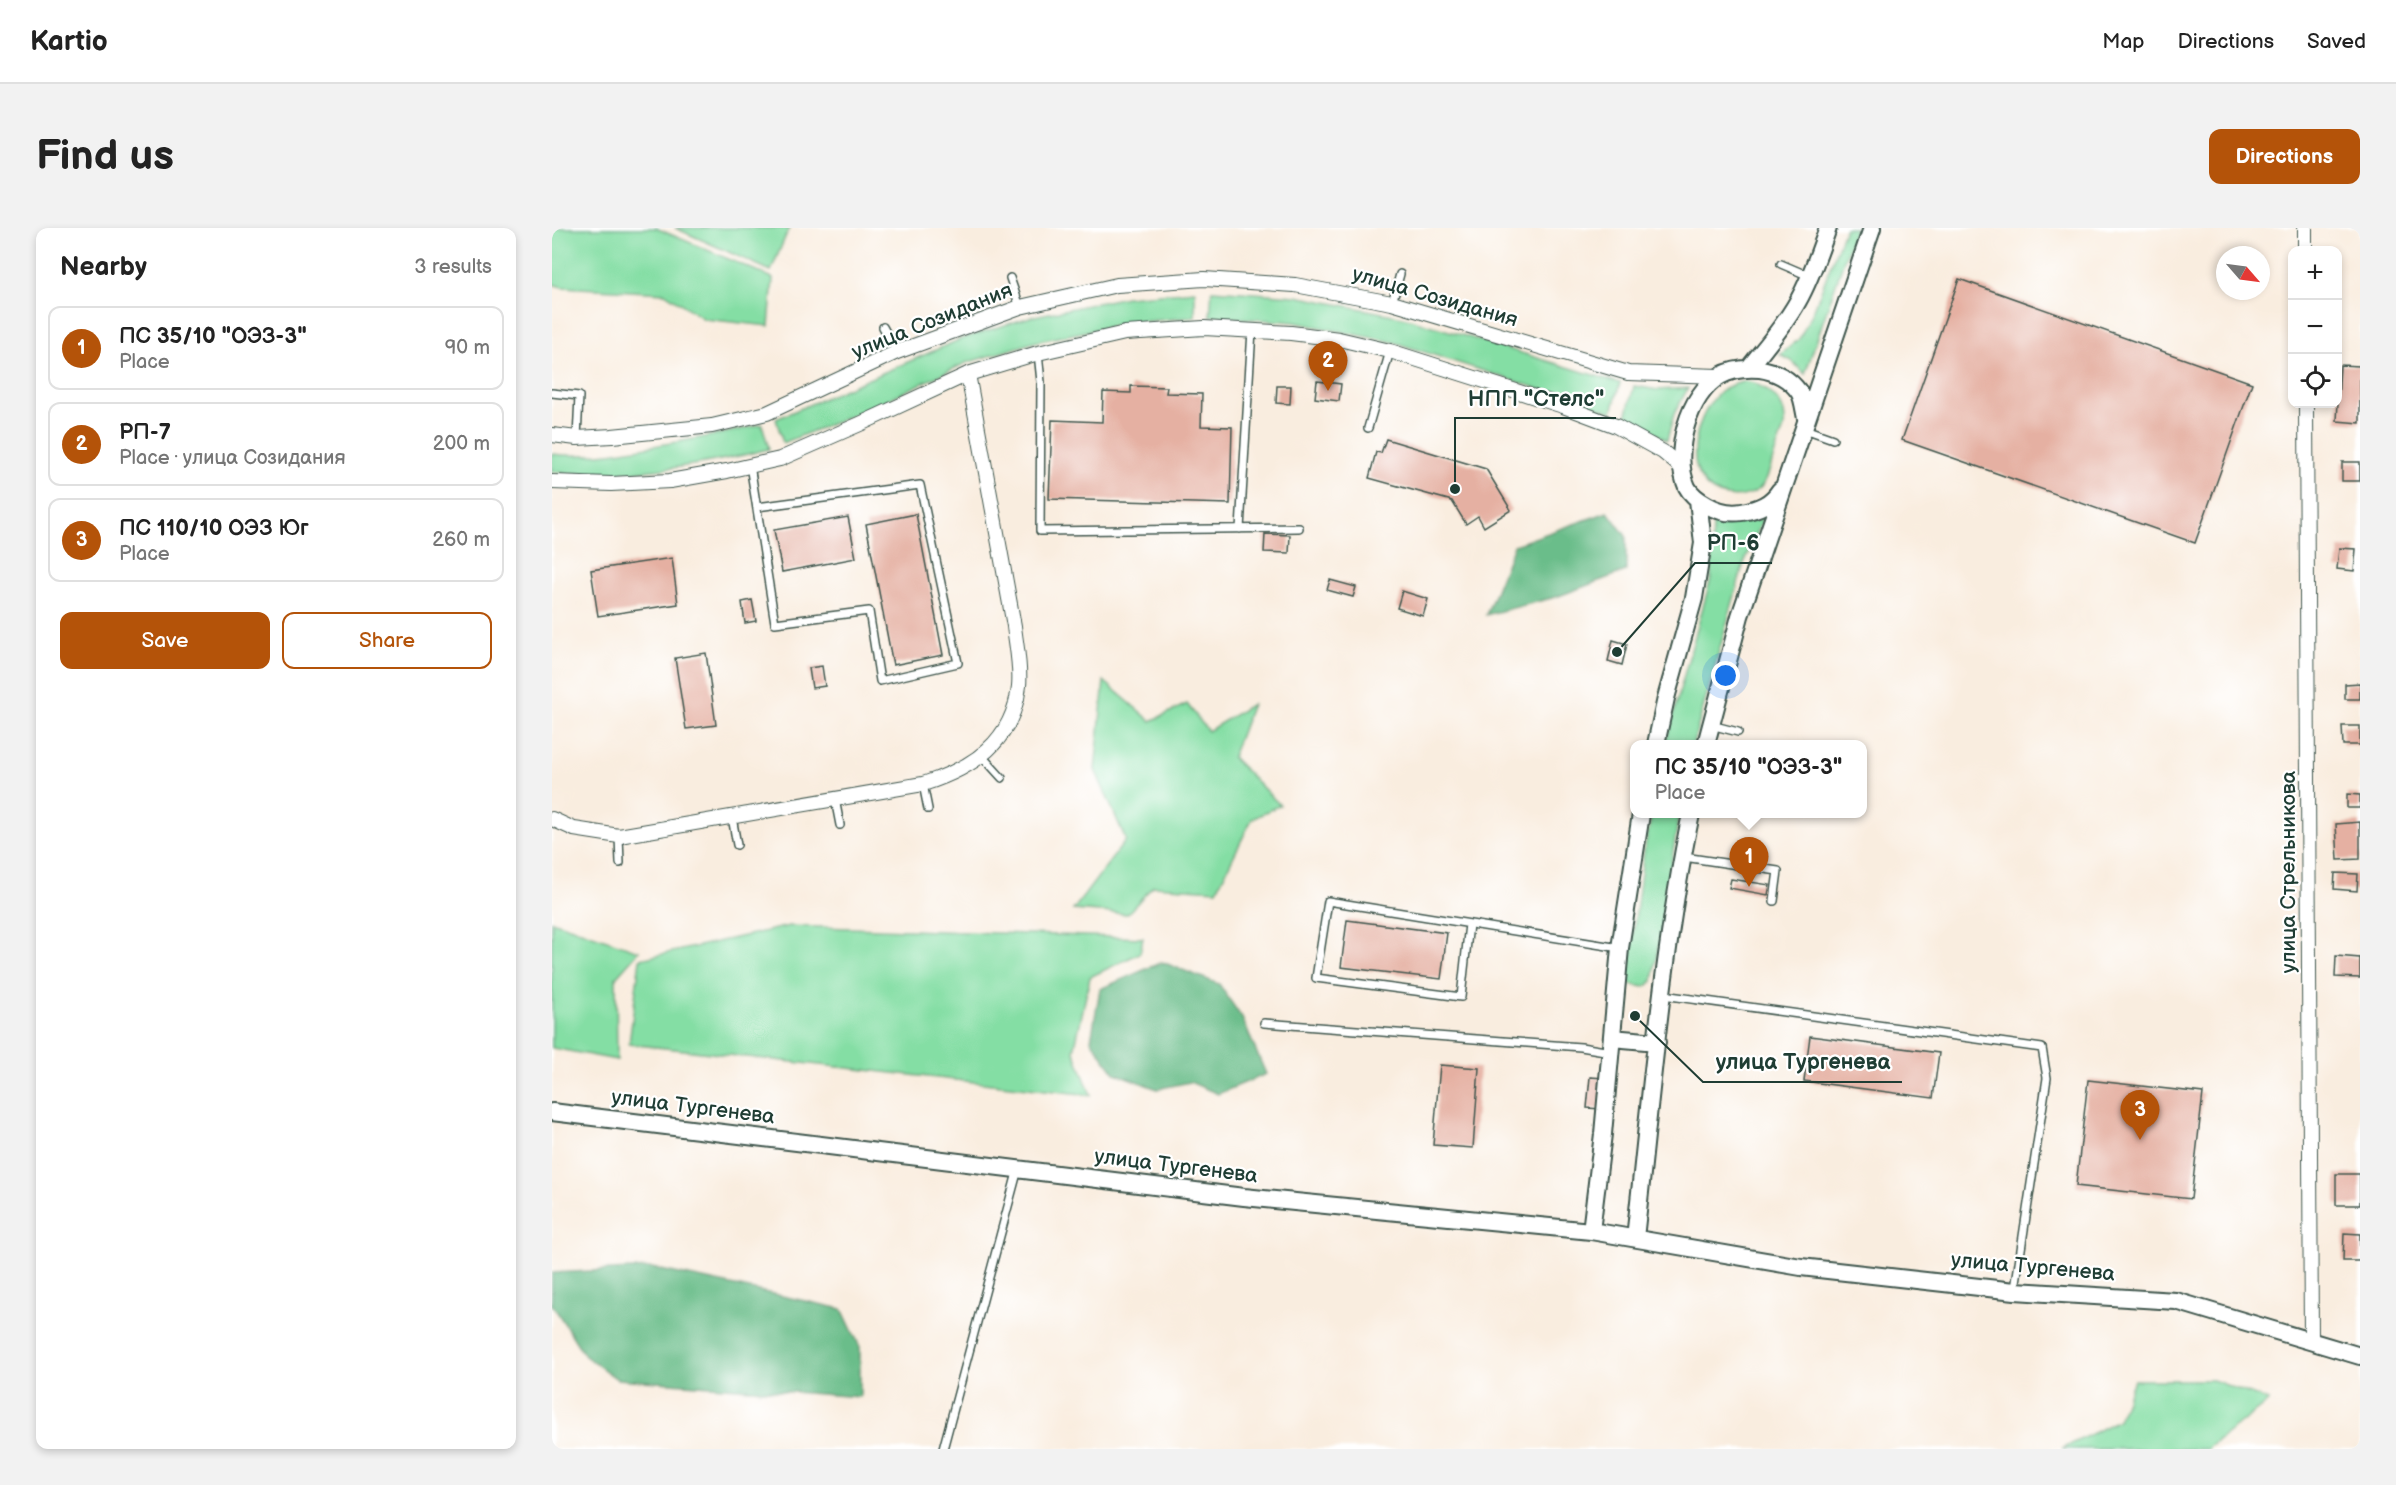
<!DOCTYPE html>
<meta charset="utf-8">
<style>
:root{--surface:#fff;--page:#f2f2f2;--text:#222;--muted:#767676;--line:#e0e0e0;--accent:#b45309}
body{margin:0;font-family:"Balsamiq Sans",sans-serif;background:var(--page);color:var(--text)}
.controls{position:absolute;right:18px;top:18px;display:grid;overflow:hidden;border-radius:12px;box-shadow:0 3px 9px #0003}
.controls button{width:54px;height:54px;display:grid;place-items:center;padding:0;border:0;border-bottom:2px solid var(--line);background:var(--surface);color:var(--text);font:30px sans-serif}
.compass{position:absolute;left:1664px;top:18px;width:54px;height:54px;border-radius:50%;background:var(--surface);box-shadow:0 3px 9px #0003;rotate:118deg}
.you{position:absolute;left:1174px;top:448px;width:21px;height:21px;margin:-15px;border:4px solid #fff;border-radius:50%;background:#1a73e8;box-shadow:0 0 0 9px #1a73e833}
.badge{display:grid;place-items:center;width:39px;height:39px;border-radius:50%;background:var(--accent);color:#fff;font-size:20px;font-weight:700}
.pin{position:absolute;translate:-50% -50px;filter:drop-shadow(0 2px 3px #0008)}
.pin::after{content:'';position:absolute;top:32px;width:21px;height:18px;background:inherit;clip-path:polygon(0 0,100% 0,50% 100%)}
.popup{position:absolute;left:1078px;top:512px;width:237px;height:78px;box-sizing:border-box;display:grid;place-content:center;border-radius:12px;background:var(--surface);filter:drop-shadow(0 2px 4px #0005);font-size:20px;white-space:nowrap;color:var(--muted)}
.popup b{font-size:22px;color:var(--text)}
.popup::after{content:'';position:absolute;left:50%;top:100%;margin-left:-12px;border:12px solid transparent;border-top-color:var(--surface)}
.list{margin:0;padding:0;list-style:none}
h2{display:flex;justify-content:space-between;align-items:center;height:78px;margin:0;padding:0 24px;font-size:26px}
h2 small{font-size:20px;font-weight:400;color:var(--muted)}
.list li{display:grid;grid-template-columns:39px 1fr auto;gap:18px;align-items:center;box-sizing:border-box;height:84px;margin:0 12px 12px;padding:0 12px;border:2px solid var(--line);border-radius:12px}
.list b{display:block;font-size:22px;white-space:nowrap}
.list p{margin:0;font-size:20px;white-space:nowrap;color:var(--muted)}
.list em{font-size:20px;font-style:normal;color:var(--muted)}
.actions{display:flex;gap:12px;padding:18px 24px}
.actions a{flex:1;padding:14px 0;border:2px solid var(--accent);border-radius:12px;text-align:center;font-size:21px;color:var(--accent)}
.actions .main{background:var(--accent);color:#fff}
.icon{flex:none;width:33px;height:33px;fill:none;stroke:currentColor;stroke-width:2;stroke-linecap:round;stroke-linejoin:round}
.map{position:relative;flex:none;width:1808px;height:1221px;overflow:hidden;border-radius:12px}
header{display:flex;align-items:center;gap:36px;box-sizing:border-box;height:84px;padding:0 30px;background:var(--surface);border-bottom:2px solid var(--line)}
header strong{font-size:28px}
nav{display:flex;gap:33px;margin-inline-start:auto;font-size:21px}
.intro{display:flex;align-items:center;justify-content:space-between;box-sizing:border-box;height:144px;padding:0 36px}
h1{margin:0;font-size:42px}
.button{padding:15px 27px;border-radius:12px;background:var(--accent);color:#fff;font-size:21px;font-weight:700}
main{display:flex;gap:36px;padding:0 36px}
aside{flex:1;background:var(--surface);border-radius:12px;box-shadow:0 3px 9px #0003}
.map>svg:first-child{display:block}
.green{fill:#84dea4;stroke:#528e6c;stroke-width:1.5}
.forest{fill:#6bbd8a;stroke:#457d5f;stroke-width:1.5}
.building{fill:#e5b0a2}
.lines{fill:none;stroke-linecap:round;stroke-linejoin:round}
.service-casing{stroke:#40574e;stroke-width:10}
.minor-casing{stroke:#40574e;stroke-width:16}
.tertiary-casing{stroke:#40574e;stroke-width:20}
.service{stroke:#fff;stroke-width:7}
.minor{stroke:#fff;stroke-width:14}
.tertiary{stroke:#fff;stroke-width:16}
.labels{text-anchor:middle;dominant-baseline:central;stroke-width:4.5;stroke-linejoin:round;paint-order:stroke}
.street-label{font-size:21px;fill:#1f3d34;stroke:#fff}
.leader{fill:none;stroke:#1f3d34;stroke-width:2}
.callout-dot{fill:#1f3d34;stroke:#fff;stroke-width:2}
.callout-label{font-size:22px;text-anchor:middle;font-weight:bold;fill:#1f3d34;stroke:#fff;stroke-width:4.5;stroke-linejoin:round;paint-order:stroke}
</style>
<header>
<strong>Kartio</strong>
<nav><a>Map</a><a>Directions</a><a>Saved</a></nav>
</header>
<div class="intro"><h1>Find us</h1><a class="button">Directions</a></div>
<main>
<aside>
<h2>Nearby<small>3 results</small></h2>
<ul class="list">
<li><span class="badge">1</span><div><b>ПС 35/10 &quot;ОЭЗ-3&quot;</b><p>Place</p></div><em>90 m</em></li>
<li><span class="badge">2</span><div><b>РП-7</b><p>Place · улица Созидания</p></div><em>200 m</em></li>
<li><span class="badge">3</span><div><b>ПС 110/10 ОЭЗ Юг</b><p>Place</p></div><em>260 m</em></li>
</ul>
<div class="actions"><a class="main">Save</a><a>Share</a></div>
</aside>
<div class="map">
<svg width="1808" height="1221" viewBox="0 0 1808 1221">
<rect width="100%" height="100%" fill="#fff"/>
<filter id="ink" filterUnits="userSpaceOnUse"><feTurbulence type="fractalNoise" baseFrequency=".0167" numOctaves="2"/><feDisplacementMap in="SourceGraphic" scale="12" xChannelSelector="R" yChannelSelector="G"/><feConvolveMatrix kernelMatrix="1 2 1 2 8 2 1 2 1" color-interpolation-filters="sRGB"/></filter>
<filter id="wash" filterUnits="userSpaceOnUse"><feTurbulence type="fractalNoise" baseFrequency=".008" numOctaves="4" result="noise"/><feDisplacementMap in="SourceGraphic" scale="24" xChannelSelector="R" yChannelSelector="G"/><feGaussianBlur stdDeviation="1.35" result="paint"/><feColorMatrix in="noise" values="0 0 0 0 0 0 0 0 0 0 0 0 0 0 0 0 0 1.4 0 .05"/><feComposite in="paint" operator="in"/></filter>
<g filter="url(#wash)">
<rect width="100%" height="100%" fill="#f9eddf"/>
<path class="green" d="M0 0H104L221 50 217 98 152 91 113 65 10 59 0 56Z
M123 0H237L219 43Z
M1293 0H1303L1253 146 1240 133 1228 127 1247 111 1261 84Z
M660 62 744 68 851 89 1068 155 1060 184 841 114 741 94 658 88Z
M643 63V89L574 95 483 114 414 135 304 186 231 215 224 191 409 111 478 89 574 69Z
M1194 153C1212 157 1233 172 1233 192 1233 203 1225 217 1222 228 1218 239 1216 253 1207 261 1190 274 1161 270 1150 252 1133 227 1148 178 1172 161 1179 156 1186 155 1194 153Z
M1082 158 1106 162 1136 160 1122 186 1115 212 1074 189Z
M210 196 217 221C146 239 73 250 0 244V226C34 230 67 224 101 218 138 212 174 206 210 196Z
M1211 291 1191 338 1141 516H1113L1159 350 1161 293 1180 295Z
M552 453 599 493 635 476 656 503 700 476 680 529 728 577 700 591 665 662 601 658 575 686 521 682 574 612 543 542Z
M1100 586H1127L1101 753 1093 759 1080 757 1075 752 1092 623Z
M0 693 87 723 64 749 65 832 0 820Z
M237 698 591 710 588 725 538 749 522 823 539 867 77 816 88 731Z
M1582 1152H1661L1717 1173 1655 1221H1510L1566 1192Z"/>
<path class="forest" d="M1056 284 1074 308V343L1004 369 934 387 962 317Z
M610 734 667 756 690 790 714 846 666 866 638 854 605 861 563 845 539 812 548 761Z
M100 1040 290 1081 308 1119V1169L65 1151 33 1128 0 1076V1045Z"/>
<g id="blocks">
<path class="building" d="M1407 51 1700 155 1643 315 1350 212Z
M1788 137 1808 138V195L1785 193Z
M765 153 789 156 787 173 763 170Z
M579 158 615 159 614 165 650 166 649 198 680 199 678 276 497 271 500 192 550 194 551 164 579 165Z
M725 158H739L738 176 724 175Z
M834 211 934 241 959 282 932 299 926 288 914 296 900 273 817 250 824 224 829 225Z
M1790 234H1808V253H1790Z
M364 286 391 427 341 437 314 296Z
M296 289 304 330 230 344 222 302Z
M713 306 738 307 737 325 712 324Z
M1787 320 1804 321 1802 343 1785 341Z
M120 330 126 376 46 388 39 342Z
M778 352 804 359 801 369 775 362Z
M850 363 876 371 871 388 845 380Z
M200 372 204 393 193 395 190 374Z
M1061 412 1075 416 1070 437 1056 433Z
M154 425 164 497 134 501 123 430Z
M270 438 273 458 260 460 257 440Z
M1808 455V471H1793V456Z
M1790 498H1808V517H1791Z
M1795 566 1808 567V580H1795Z
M1808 594V631L1786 632 1784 596Z
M1783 645 1806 646 1805 663 1782 661Z
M1179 651 1218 657 1216 667 1177 660Z
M795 692 895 705 889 751 789 739Z
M1784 728 1808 730V750L1783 749Z
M1258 808 1387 825 1381 870 1252 853Z
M888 837 927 840 921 920 881 917Z
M1038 849 1052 850 1049 881 1035 880Z
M1536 852 1651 865 1639 971 1524 958Z
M1784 946H1808V977H1784Z
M1792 1005 1808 1006V1033H1791Z"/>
</g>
</g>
<g filter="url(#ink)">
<use href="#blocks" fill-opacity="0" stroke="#40574e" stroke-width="1.5"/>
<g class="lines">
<g class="service-casing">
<path id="service" d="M1229 36 1257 48
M458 50 468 79
M840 75 848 46
M331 99 345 124
M486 125 489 154 488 303 747 300
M0 165 27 168 25 210
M816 200 838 123
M1253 201 1281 211
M198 237 223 395 317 383 328 453 406 435 368 257 205 279
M688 301 700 102
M1159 497 1186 504
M430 528 450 550
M371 556 376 581
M283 571 288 597
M180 589 185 617
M67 608 68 635
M1132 629 1226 643 1222 673
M917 696 909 769 764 750 776 673 1068 720
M1111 767 1490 820 1495 850 1463 1061
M712 795 1029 819 1059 824
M391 1221 466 941"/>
</g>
<g class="minor-casing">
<path id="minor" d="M1753 0V22
M1754 176 1759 1113
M0 207 25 210 60 208 160 198 215 185 345 124 468 79 565 57 652 51 743 57 840 75 1076 145 1167 148
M0 254 59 256 118 253 175 243 228 231 308 196 416 146 486 125 573 105 652 100 739 105 787 111 838 123 1011 178 1064 198 1111 224 1129 239
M0 591 22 601 67 608 371 556C421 540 461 514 467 458 469 438 464 417 462 398L416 146"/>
</g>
<g class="tertiary-casing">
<path id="tertiary" d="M1197 140C1214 118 1233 97 1246 73 1259 50 1267 25 1276 0
M1228 262C1219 276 1207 281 1190 284 1177 286 1167 284 1155 277 1148 273 1139 267 1135 259 1120 226 1136 166 1168 148 1180 141 1195 140 1208 141 1223 143 1238 151 1247 164 1251 170 1252 182 1254 190
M1104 516 1114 470 1142 370 1151 315 1146 272
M1154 516 1188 388 1320 0
M1060 810 1105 814
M0 884 692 969 1039 1003 1249 1039 1463 1063 1624 1073 1808 1128
M1039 1003 1051 906 1068 720 1089 586
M1083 1010C1099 868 1110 725 1139 586"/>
</g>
<use href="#service" class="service"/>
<use href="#minor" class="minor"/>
<use href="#tertiary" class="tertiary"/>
</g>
</g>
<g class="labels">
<g class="street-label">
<text transform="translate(883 69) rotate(16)">улица Созидания</text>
<text transform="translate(380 93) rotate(-22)">улица Созидания</text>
<text transform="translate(1736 644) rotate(-90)">улица Стрельникова</text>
<text transform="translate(141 879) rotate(7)">улица Тургенева</text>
<text transform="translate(624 938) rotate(7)">улица Тургенева</text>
<text transform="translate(1481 1039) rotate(5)">улица Тургенева</text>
</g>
</g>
<path class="leader" d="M903 261L903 190H1064M1065 424L1143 335H1220M1083 788L1151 854H1350"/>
<g class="callout-dot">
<circle cx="903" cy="261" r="6"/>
<circle cx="1065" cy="424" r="6"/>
<circle cx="1083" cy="788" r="6"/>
</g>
<g class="callout-label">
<text x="984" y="178">НПП "Стелс"</text>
<text x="1181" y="322">РП-6</text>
<text x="1251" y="841">улица Тургенева</text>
</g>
</svg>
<div class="controls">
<button>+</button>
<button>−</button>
<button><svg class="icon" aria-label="locate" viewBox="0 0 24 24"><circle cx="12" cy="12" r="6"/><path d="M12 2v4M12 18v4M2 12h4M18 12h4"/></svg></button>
</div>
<svg class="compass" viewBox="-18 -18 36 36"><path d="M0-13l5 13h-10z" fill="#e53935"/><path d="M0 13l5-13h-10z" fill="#767676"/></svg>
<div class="you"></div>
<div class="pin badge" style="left:1197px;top:659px">1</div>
<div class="popup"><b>ПС 35/10 &quot;ОЭЗ-3&quot;</b>Place</div>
<div class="pin badge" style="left:776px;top:163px">2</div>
<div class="pin badge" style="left:1588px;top:912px">3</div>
</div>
</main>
